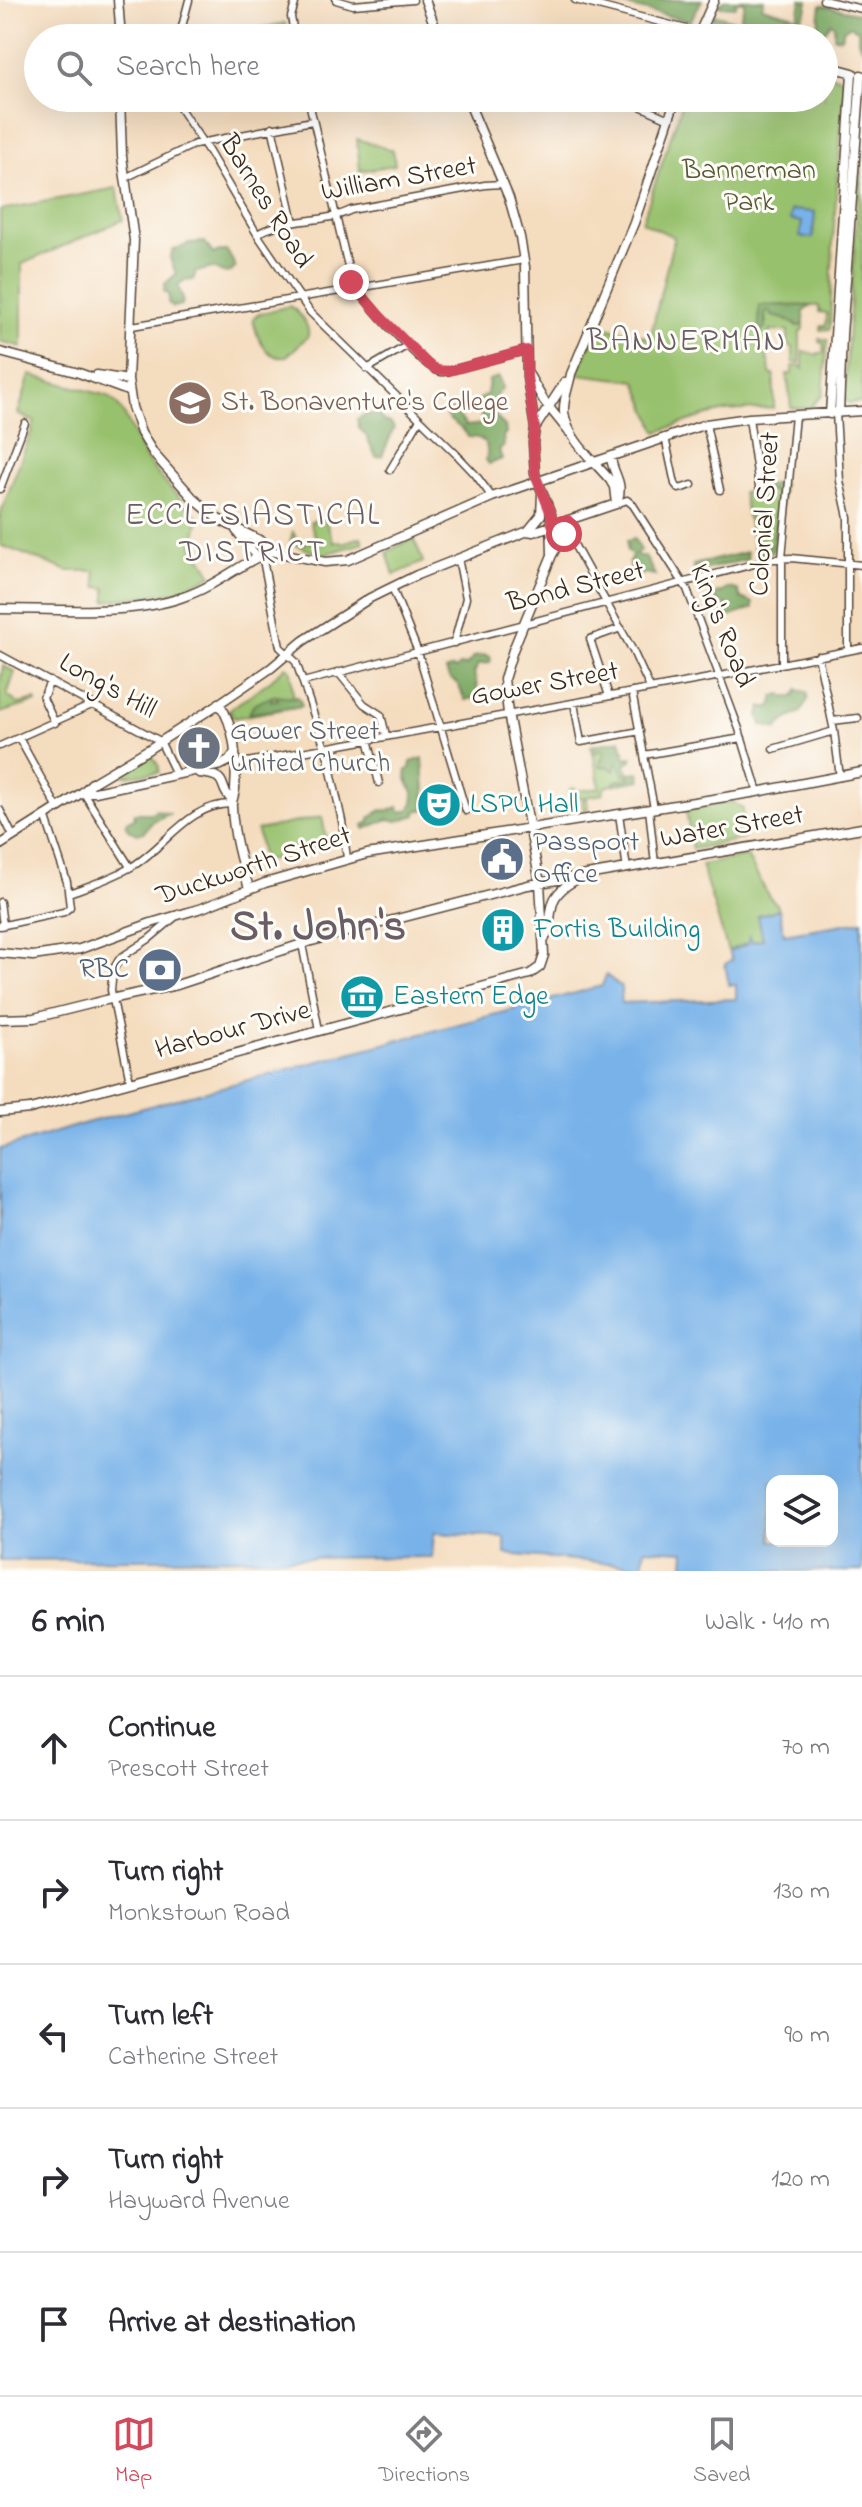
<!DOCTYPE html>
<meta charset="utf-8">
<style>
:root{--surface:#fff;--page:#f7f7f7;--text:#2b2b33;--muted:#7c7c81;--line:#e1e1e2;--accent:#d1495b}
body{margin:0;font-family:"Indie Flower",sans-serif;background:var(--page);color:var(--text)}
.controls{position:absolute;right:24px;bottom:24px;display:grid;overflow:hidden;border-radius:16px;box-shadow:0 8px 32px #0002}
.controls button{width:72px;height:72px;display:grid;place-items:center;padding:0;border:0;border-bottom:2px solid var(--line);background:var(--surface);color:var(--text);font:40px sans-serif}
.stop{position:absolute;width:24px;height:24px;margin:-18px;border:6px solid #d1495b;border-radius:50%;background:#fff}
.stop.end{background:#d1495b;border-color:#fff;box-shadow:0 2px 8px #0008}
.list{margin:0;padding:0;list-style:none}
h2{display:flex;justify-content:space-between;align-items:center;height:104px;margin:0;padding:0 32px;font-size:34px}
h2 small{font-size:26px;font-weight:400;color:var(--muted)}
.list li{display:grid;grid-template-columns:52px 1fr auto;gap:24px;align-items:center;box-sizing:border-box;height:144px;padding:0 32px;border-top:2px solid var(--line)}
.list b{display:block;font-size:30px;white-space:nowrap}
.list p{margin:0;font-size:26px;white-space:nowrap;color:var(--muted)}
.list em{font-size:26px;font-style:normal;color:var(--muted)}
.icon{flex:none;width:44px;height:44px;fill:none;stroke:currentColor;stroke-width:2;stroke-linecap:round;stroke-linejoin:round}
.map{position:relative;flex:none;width:862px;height:1571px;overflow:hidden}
.search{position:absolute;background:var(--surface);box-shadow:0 8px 32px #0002;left:24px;right:24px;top:24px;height:88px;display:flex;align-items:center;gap:20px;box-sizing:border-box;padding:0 28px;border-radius:44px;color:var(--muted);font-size:30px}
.sheet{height:824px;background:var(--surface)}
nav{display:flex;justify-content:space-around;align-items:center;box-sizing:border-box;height:112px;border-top:2px solid var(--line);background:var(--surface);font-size:22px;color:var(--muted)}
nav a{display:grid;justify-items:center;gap:4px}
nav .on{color:var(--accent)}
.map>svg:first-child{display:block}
.green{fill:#98c16d;stroke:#6a7646;stroke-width:2}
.forest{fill:#7aa760;stroke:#5a683f;stroke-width:2}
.water{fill:#78b2e9;stroke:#5a6e84;stroke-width:2;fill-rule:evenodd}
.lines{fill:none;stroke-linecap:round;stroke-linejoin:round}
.street-casing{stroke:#574536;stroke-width:9}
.secondary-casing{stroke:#574536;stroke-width:11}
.street{stroke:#fff;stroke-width:6}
.secondary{stroke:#fff;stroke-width:8}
.route{stroke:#d1495b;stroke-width:10}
.labels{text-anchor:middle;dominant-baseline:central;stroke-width:6;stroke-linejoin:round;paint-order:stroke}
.park-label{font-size:28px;fill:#575736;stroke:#fdfcf7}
.street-label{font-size:28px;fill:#3b2a1e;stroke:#fdfcf7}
.education-label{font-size:28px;fill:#785e54;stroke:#fdfcf7;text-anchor:start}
.worship-label{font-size:28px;fill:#5b616d;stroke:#fdfcf7;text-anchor:start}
.culture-label{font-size:28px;fill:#0d838f;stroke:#fdfcf7;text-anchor:start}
.service-label{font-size:28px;fill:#4e5e75;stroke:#fdfcf7;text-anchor:start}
.quarter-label{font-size:32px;letter-spacing:2px;fill:#6b5d65;stroke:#fdfcf7}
.town-label{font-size:44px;font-weight:bold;fill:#6b5d65;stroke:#fdfcf7}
</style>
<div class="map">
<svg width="862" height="1571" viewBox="0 0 862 1571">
<rect width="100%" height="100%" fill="#fdfcf7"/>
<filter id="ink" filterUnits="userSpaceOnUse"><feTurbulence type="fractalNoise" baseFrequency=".0125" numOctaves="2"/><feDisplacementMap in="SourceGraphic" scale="16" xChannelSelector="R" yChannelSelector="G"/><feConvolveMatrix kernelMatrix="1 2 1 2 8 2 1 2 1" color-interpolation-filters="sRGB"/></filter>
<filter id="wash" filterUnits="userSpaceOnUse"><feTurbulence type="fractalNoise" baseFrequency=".006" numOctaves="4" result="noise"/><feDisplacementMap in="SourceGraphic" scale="32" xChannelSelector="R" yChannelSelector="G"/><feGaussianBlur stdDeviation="1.8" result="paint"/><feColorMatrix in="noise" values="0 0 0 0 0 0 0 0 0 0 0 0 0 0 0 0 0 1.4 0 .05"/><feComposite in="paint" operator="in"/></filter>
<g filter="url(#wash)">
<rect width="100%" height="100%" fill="#f4dcbe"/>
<path class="green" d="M285 23 288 38H212Z
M824 73 845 79 833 240 830 329 821 330V326H826L827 313 819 312V306L759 305 766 323 765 312 770 310C779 319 787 318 796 326L804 325V329L800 332V363L793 362V347L788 346V331H770L767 361 769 362 770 374 774 375V408L726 411 704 416 657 432 636 381 577 374 599 325 650 338 674 237 642 222 684 98H824Z
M357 139 393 150 395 165 360 171Z
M862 140V402L849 403 844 398Z
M117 188 123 220 22 264V347L0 341V210Z
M289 306C299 311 310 325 308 336L286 357C265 360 256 336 253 318L259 314Z
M819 338 828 340 823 394 810 408H791L787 374H792V366H800L803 369V351L817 355 818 353H824V344L819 342Z
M30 375 108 396C127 409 132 436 144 455 159 479 180 498 199 518L193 545 212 575 176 592 106 601V588L97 587 95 571H68L0 545V515L35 422 18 414Z
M766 489 776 493 775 525 771 547 755 551 742 492Z
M324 517 334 543 340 541 342 543 361 537 363 543 322 555 290 543 293 532 297 540H304V544L317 541 310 522Z
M414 538 423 562 394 575 387 553 390 550Z
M3 666 15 672 7 695 18 704 36 700 37 702 0 713V682Z
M286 666 291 670 293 695 299 698 302 706 234 718 229 710 271 680Z
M601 750 606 752 601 760 615 763 616 760 629 773 630 778C620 780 614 785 605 787L602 794 587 797 588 809 583 810 582 800 585 799V797L570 798 569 794 571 792 570 789 575 788 576 791 600 788 593 753Z
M152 755 159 767V772L125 776V771Z
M733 802 743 809V839L692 849 686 810Z
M322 817 328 848 263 861 257 830Z
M747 856 769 897 777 904 779 909 758 916 764 939 752 942 750 938 748 943 728 951 701 865Z"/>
<path class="forest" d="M601 0H702L691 20 689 21Z
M724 0H764L762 7 798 17 801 0 808 1 806 11 793 33 785 31V25L774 24 769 27 767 23 755 20 749 22 743 37 718 31 712 26 714 14 739 22 745 3 738 1 735 7 718 6Z
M821 5 862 14V47L858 41V30L850 26 844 29 841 38 834 37V25L831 23 823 34 817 35Z
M205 242 213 254 219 251H227L236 267 231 272 222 273 213 268 196 272 193 280 183 281 178 287 183 298 182 305 174 307 168 303 169 296 164 291 165 284 176 274 170 258 173 250 185 246 188 243Z
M759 305 811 306 804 311V325L799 326 788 320 772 316 770 311 765 312V328L759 333Z
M498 377 503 387C501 391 497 394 495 398 489 408 497 420 505 426L506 433 503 436 504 446 499 450 502 459 489 464 486 460C490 442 483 437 468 437 464 426 452 425 446 416L448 411 452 410 456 412 466 426 484 424 485 419 481 417 476 402 487 394 489 380Z
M366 414 379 415 383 421 391 423 394 428 382 456 376 457 366 435 359 428 357 419Z
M769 484H783L777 545 771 553 758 557 755 551 771 546 775 525 776 493 772 490 762 489V486Z
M634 539 641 550 636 553 638 556H645L655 575 645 573 634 577 629 562 633 555 630 554 627 550V541Z
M747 552 748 559 695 572 693 565Z
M728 588 738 590 741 598 753 603V608L729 617 722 614 725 603 715 601 717 593 723 592Z
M485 655 490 657 491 660 489 663 479 664 474 673 479 695 477 699 474 698 465 700 458 684 449 678 446 671 451 668 456 669 460 665 466 666 474 657Z
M798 690 807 692 808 699 801 712 784 721 777 729 762 725 759 715 762 707H771L774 696 781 694 786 697H794Z
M273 696 271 701 278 700 275 696 299 698 302 706 249 714 254 704Z
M621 740 626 758 632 757V760L625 765 629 773 639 772 641 780 613 785 616 781 630 778 629 774 624 775 617 761 614 771 609 767 600 766 601 760 605 752 601 750 593 753 591 746Z
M423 758 426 809 416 811V815L397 821 388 819 365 829 364 825 370 822V818L381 810 388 811 398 807 401 812 409 810C419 796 411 790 406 777L407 770 410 768 411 762Z
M156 810 169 814 153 821 144 832 138 834 130 831 126 826 127 821 135 818 134 813H151Z"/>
<path class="water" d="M791 210 815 212 813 238 800 237 802 222 790 220Z
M779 909 784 934 862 921V1571H721L684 1566 685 1551 645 1549 642 1566 505 1554V1537L434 1533 432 1557 0 1560V1149L86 1123 602 986 606 975 621 987V1003L736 999V985H729L725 964 732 960 729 951 748 944 749 936 752 942 763 939 758 916ZM772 1481H832V1541H772Z"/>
</g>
<g filter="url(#ink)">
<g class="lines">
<g class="street-casing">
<path id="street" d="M336 0 353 5 413 0
M575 0 698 32
M823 0 862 9
M179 38 189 0
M295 38 291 17 296 0
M173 98 209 152 257 234 310 312 457 455 475 474 492 497
M308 98 350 275C354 292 420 363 436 370 442 373 443 372 449 371L527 350
M622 98 669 119
M309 102 347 98
M272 127 294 222
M125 178 195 144 312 121
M257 234C287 217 324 224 351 210L485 185 503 184
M132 326 524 260
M367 369 408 345
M836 413 840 481 848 517V651
M749 418 759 487
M706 424 720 490
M665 437 675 484 679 489 692 485
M390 470 420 419
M0 489 25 423
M616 504 627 500 633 505 687 589 739 729 758 792
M564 534 571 539 633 651 650 688
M257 557 263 560 280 647 296 662 328 757 342 821 347 858
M392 587 418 652 466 811
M454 643 466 598 458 558
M0 655 160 741 176 774
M818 656 834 731 840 777
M782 663V558L795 415
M338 672 364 704 381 715 386 735
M50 681 43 698 55 723
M303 682 773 559 791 558 862 565
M632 692 654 808
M609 696 590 639 621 628
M574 703 581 742 640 731
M832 721 858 718
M19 738 57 807
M368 739 379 783
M0 746 94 704
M773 749 834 731
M644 755 742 738
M236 764 710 678 862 648
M83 792 130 867
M649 809 655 864
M0 810 13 836
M619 814 627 869
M69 893C91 885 113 878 133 866 166 846 189 804 231 804
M0 902 3 925
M0 926 64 912 70 907 67 882 45 815
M302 944 319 1030
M130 1081 111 990 113 970 120 958 149 939 174 918"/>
</g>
<g class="secondary-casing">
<path id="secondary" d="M118 0 121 38
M425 0 439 38
M698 32 722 38
M697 38 714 0
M824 65 853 73
M120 98 122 156 134 240 128 380 132 407 141 433 154 454 193 498 218 519 263 542 270 551
M467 98 509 198 520 237 525 267 527 377 535 428 533 443 535 474 551 514 552 555
M0 352 79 373 128 391
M97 375 128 380
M529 375 544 401 569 432
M839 413 842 335 861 75
M830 414 852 73
M535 428 565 382
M611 457C612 473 624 482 618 499
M616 504 614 487 610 480C593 460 567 439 564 412 563 399 569 386 571 374L634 223 676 98
M236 530 257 557
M528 531 533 532 616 504
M0 609C56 609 131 616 183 597 216 586 240 564 270 551L325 562 348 560 492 497 706 424 749 418 862 411
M219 703C236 728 237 760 235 789 235 796 231 799 232 807 233 835 241 862 249 888
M199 773C232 776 216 786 232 800
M83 792H95L221 765 229 761 235 752
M0 845 83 792 92 783 149 749 214 707 271 668 303 641 370 598 417 575 528 531 541 515 542 494
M544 940C557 917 541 899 574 881
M0 953 33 956 80 949 151 923 202 908 265 883 367 854 751 793 862 772
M0 1019 34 1018 106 1000 177 985 308 942 528 885 862 828
M0 1112 30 1109 530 974 540 967 544 955 540 883 508 713 504 679 513 650 552 555 564 534 568 520"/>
</g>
<use href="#street" class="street"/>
<use href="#secondary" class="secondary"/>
</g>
</g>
<g class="lines" filter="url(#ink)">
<path class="route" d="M351 282 380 316 428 364 437 370 449 371 527 350V377L535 428 533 443 535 474 551 514 552 524 568 520 564 534"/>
</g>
<defs>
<g id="school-disc" transform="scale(2.3)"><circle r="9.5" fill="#8d6e63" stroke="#fdfcf7"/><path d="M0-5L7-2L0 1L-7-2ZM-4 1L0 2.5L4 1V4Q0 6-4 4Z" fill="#fff"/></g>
<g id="church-disc" transform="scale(2.3)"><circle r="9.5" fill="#6b7280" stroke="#fdfcf7"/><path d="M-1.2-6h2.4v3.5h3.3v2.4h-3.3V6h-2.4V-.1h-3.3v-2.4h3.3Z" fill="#fff"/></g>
<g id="theatre-disc" transform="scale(2.3)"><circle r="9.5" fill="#0f9aa8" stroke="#fdfcf7"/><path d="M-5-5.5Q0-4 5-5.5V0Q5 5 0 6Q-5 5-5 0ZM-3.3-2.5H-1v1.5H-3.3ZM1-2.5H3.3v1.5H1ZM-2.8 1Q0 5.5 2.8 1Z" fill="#fff"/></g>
<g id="civic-disc" transform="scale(2.3)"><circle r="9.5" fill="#5c6f8a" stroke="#fdfcf7"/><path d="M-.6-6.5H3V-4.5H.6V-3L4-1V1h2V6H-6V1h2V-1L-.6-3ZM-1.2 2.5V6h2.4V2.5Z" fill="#fff"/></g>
<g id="building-disc" transform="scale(2.3)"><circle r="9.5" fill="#0f9aa8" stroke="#fdfcf7"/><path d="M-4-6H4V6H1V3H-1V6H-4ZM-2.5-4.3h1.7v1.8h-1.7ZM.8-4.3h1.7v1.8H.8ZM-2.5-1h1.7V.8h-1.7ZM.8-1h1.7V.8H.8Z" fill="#fff"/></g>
<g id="bank-disc" transform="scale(2.3)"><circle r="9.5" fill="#5c6f8a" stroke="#fdfcf7"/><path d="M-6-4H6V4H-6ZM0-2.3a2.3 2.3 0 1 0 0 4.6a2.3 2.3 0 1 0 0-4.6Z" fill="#fff"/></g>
<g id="museum-disc" transform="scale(2.3)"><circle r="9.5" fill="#0f9aa8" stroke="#fdfcf7"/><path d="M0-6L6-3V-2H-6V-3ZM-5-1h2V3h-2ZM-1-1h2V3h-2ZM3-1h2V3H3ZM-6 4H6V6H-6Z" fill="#fff"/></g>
</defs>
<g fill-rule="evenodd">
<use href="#school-disc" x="190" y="403"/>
<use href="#church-disc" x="199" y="748"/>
<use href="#theatre-disc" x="439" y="805"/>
<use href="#civic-disc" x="502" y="859"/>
<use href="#building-disc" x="503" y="930"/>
<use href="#bank-disc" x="160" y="970"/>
<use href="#museum-disc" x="362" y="997"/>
</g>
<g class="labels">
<g class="park-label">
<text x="749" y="171">Bannerman<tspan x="749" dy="32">Park</tspan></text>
</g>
<g class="street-label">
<text transform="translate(399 180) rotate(-10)">William Street</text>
<text transform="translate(265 202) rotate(58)">Barnes Road</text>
<text transform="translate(766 514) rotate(-86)">Colonial Street</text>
<text transform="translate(576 588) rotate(-14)">Bond Street</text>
<text transform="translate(721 626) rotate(68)">King's Road</text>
<text transform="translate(545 685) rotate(-10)">Gower Street</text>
<text transform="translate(107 687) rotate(29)">Long's Hill</text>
<text transform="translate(732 828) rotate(-10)">Water Street</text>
<text transform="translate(254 867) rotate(-18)">Duckworth Street</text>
<text transform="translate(233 1031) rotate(-15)">Harbour Drive</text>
</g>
<g class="education-label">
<text x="221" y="403">St. Bonaventure's College</text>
</g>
<g class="worship-label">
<text x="230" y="732">Gower Street<tspan x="230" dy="32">United Church</tspan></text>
</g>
<g class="culture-label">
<text x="470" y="805">LSPU Hall</text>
<text x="534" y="930">Fortis Building</text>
<text x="393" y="997">Eastern Edge</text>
</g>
<g class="service-label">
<text x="533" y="843">Passport<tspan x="533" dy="32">Office</tspan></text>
<text x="129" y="970" text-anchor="end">RBC</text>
</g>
<g class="quarter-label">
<text x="687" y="342">BANNERMAN</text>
<text x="253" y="516">ECCLESIASTICAL<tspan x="253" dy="37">DISTRICT</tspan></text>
</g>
<g class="town-label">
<text x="318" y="928">St. John's</text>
</g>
</g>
</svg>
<div class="controls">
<button><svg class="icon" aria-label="layers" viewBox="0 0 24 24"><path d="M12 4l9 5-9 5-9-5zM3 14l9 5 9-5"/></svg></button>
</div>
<div class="stop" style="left:564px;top:534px"></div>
<div class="stop end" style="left:351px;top:282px"></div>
<div class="search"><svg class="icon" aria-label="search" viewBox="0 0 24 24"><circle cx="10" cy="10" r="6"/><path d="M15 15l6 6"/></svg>Search here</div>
</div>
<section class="sheet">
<h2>6 min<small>Walk · 410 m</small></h2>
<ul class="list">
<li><svg class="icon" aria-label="ahead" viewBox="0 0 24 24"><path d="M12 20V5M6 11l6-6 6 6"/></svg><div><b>Continue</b><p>Prescott Street</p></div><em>70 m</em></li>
<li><svg class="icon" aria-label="right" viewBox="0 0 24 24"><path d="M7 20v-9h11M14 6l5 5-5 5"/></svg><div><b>Turn right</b><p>Monkstown Road</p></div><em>130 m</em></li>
<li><svg class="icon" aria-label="left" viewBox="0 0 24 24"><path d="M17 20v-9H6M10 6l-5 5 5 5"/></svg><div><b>Turn left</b><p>Catherine Street</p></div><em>90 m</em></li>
<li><svg class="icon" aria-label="right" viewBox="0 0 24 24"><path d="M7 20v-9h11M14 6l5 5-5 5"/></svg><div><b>Turn right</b><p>Hayward Avenue</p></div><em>120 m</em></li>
<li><svg class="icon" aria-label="arrive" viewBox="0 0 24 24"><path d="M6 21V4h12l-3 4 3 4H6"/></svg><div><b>Arrive at destination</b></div></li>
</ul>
</section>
<nav>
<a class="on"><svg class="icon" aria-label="map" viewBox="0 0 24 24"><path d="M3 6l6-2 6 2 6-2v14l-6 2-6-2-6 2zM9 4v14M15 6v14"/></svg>Map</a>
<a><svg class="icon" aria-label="directions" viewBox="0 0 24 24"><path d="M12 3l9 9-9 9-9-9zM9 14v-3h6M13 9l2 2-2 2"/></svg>Directions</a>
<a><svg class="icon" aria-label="saved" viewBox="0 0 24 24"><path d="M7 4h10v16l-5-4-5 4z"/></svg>Saved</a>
</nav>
